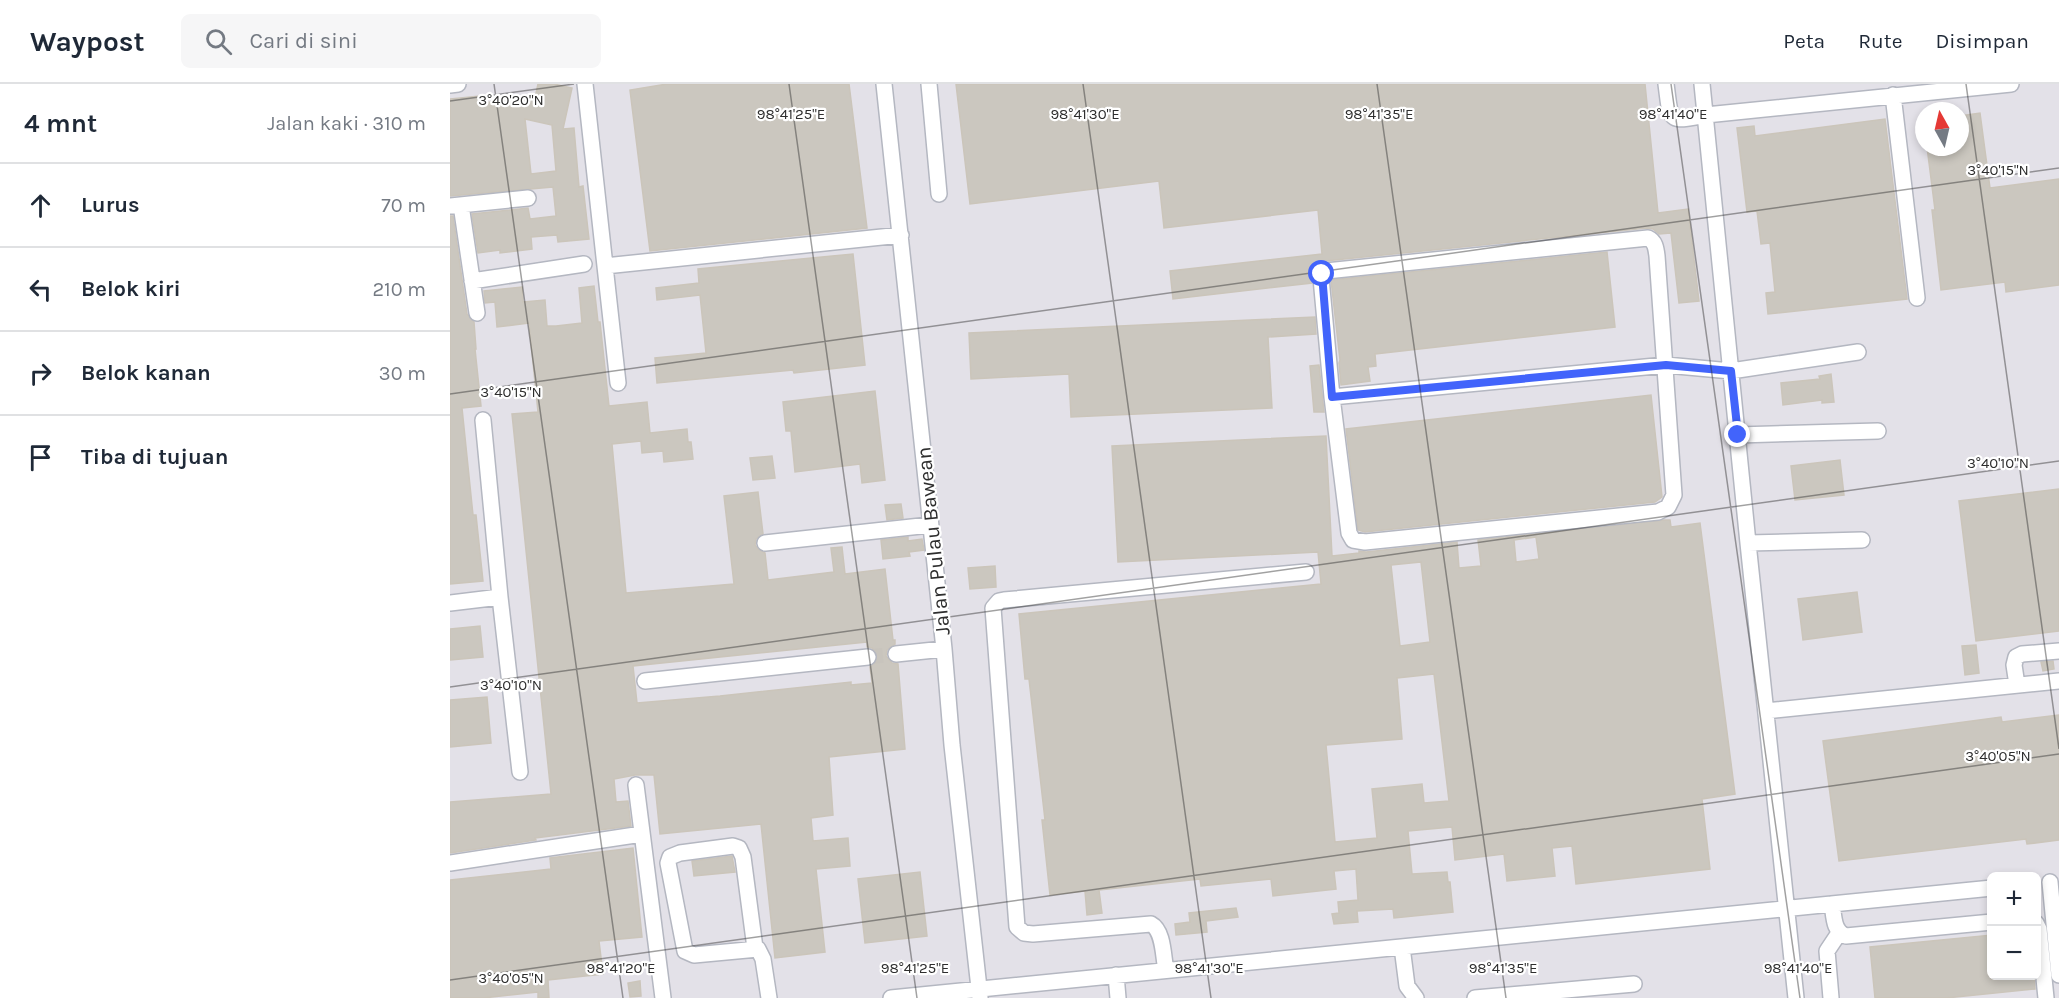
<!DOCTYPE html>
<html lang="id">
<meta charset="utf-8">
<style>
:root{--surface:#fff;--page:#f6f6f7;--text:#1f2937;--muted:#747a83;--line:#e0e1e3}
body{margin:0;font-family:Karla,sans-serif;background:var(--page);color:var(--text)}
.controls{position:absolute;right:18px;bottom:18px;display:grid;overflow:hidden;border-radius:9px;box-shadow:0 3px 9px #0003}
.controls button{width:54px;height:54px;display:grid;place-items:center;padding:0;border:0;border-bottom:2px solid var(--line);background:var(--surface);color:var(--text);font:30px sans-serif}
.compass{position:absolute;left:1465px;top:18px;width:54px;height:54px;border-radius:50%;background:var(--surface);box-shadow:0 3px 9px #0003;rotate:352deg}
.stop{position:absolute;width:18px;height:18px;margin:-14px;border:4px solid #4264fb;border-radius:50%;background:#fff}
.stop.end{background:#4264fb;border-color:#fff;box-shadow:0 2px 6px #0008}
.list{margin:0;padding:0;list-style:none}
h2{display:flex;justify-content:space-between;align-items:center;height:78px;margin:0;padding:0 24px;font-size:26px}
h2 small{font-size:20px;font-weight:400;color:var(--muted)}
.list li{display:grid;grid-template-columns:39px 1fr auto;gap:18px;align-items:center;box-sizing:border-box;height:84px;padding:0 24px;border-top:2px solid var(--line)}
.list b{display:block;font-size:22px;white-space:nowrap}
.list em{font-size:20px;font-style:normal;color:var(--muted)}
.icon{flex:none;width:33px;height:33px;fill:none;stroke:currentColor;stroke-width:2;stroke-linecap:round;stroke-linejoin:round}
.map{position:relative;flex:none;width:1609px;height:914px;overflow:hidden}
header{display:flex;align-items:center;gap:36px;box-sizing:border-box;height:84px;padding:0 30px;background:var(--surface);border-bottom:2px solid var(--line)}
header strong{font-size:28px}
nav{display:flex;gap:33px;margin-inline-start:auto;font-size:21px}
.search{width:420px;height:54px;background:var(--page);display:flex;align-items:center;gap:15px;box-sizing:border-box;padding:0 21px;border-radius:9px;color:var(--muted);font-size:22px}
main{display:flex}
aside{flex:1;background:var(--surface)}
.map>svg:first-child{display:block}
.industrial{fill:#e3e1e8;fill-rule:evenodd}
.building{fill:#cbc7bf;stroke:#cbc5ba;stroke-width:1.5;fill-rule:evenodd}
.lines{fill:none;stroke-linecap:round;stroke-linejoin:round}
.minor-tunnel{stroke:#c8c4bd;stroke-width:15;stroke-dasharray:15 8;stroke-linecap:butt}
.minor-casing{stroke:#b4b7c1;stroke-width:18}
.minor{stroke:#fff;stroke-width:15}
.route{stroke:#4264fb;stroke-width:8}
.ticks{fill:none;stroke:#2e2e2e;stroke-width:1.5;stroke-opacity:0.45}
.labels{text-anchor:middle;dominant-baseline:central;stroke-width:4.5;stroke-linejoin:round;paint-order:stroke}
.street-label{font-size:21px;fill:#2e2e2e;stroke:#fff}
.ticks-label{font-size:15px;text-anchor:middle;fill:#2e2e2e;stroke:#fff;stroke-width:4.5;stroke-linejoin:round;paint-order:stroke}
</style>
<header>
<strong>Waypost</strong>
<div class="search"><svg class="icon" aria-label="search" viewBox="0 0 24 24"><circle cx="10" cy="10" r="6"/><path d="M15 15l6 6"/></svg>Cari di sini</div>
<nav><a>Peta</a><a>Rute</a><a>Disimpan</a></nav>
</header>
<main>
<aside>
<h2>4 mnt<small>Jalan kaki · 310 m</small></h2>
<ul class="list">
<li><svg class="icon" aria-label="ahead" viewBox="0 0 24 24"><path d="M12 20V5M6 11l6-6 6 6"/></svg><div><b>Lurus</b></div><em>70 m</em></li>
<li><svg class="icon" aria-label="left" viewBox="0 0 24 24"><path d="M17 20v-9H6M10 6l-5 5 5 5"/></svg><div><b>Belok kiri</b></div><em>210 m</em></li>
<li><svg class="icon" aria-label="right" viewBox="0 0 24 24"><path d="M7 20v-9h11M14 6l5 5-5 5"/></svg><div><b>Belok kanan</b></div><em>30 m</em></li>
<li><svg class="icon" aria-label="arrive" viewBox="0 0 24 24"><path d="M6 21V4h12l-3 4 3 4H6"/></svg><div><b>Tiba di tujuan</b></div></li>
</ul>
</aside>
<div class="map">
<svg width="1609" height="914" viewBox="0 0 1609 914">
<rect width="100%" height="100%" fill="#efe9e1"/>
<path class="industrial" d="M0 0H1609V914H0ZM1474 27H1510V63H1474ZM1542 792H1586V892H1542Z"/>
<path class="building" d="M88 0H104L122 4 113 45 124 44 129 103 133 102 139 155 108 158 107 151 81 153 82 165 50 169V166L28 169 22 130 78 124 80 135 106 132 103 103 0 112V15L30 12 31 19 85 14ZM75 35 102 41 106 87 81 90Z
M217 0H399L417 144 200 167 180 6Z
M506 0H1195L1208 129 1238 125 1249 217 1229 219 1221 149 1209 150 1203 145 1197 144 875 177 871 179 865 185H861L862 199 723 215 720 187 872 170 868 126 714 144 709 97 520 120Z
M1530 29 1540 104 1609 95V201L1556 208 1555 198 1491 206 1482 126H1485L1477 63H1510V32Z
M1435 35 1457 215 1318 230 1316 209 1325 208 1320 159 1311 160 1307 127 1297 128 1287 44 1304 42 1305 52Z
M0 132H3L17 230 24 238 26 265H25L31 322 12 324 23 431H26L33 497 0 500Z
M1157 168 1165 243 925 270 926 282 918 283 920 297 891 301 889 279 890 276 881 196Z
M403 170 415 281 344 289 343 286 207 299 205 274 256 269 250 211 207 216 206 204 249 199 248 185Z
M144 202 148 238H150L159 322 197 318 200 349 237 345 238 358H241L243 375 214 378 213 367 192 369 191 357 162 360 176 509 284 500 274 412 308 408 313 450 306 455 305 461 308 465 315 469 318 496 384 488 381 464 392 463 395 490 435 485 443 556H445V560L437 566 436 572 442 579 448 580 455 665 379 673 383 731 361 734 363 757 398 754 400 782 366 785 375 868 325 874 311 740 210 750 204 691H185L164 695 166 718 178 717 181 742 85 754 86 756 0 769V718L101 710 62 330 88 328 79 239 47 243 45 218 35 219 34 207 72 203 73 218 95 216 97 242H106L132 239 129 204ZM417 558V563L422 564 428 571 427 577 420 583 422 599 401 601V598L270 612 187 619 183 582Z
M865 233 866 250 818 253 822 324 621 333 619 290 521 295 519 249Z
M869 281 874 328H864L860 282Z
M1381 290 1384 318 1372 319V316L1333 321 1331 299 1370 295 1369 292Z
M425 307 435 396 412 399 410 380 345 388 341 347H336L333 318Z
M1201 311 1212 413 1205 418 915 448 908 446 896 345Z
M876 352 882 472 909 469V467L916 468 1007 458 1009 484 1031 482 1028 456 1214 436H1220L1221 443 1250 439 1285 710 1252 715 1260 785 1126 800 1122 762 1102 764 1105 792 1057 797 1054 770 1005 776 1002 743 958 747 962 790 997 788 998 798H1000L1003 828 944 834 943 825 907 827 908 838 884 840 882 830 889 829 888 818 908 816 906 785 884 787 886 805 823 812 821 795 751 802 750 795 649 806 652 829 637 831 635 807 600 811 592 736H595L579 595H575L569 530 871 500 868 468 668 478 662 362ZM1086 453 1089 475 1066 478 1064 456ZM971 478 980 558 950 562 941 481ZM984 590 999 717 974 719 972 700 922 705 927 754 885 758 876 661 952 655 947 594Z
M322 372 325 394 303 396 300 374Z
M1390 376 1394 411 1345 416 1341 382Z
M1609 405V547L1526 557 1509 417Z
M451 420 453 434 437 436 435 421Z
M458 453V457L472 455 474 466 459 468 460 472 433 475 431 456Z
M545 482 546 503 520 505 518 484Z
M1407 508 1412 548 1353 556 1348 515Z
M30 542 33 573 0 576V545Z
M1526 561 1529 589 1515 591 1512 562Z
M1603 577 1604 585 1593 587 1591 578Z
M37 613 41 659 0 663V616Z
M1609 631V756L1577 760 1576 755 1389 777 1373 657 1551 633 1552 638Z
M183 764 192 853 149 857 153 890 98 896 99 914H88V908L33 914H0V796L101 785 100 774Z
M282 772 285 788 244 792 242 777Z
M470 788 477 852 415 859 408 795Z
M786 824 788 833 756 837 757 848 726 851 725 840 740 838 739 829Z
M1542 851V891H1584L1585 905 1496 914H1425L1420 863Z
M190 897 191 912 180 913 178 899Z"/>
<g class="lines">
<path class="minor-tunnel" d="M418 573 446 570"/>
<g class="minor-casing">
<path id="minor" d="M135 0 155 182 451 151
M434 0 494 565 502 661 530 913
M479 0 489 110
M1216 0C1221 37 1217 39 1256 31L1561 0
M1252 0 1298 459 1346 914
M0 1 8 0
M1443 11 1467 214
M11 121 27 229
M0 122 78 114
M155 182 168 299
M22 197 134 180
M882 313 871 194 876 187 1198 154C1205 157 1206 164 1207 172L1224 411 1218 423 1208 428 915 458 903 456 899 449 882 313 1216 281 1281 287 1408 268
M1288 351 1428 347
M315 459 480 441
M1298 459 1412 456
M50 513 70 688
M0 519 50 513 33 336
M446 570 494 565
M195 597 418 573
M1567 601 1564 581 1566 573 1572 570 1609 567
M1316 627 1609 597
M186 701 213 914
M0 779 192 750
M1600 798 1609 891
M1382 820C1384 831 1383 848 1396 852L1542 838
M1586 839 1589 845 1596 914
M952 863 957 902 966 914
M305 864 293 773 289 764 283 762 230 769 220 773 218 779 235 867 244 871 308 865 313 875 319 914
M716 886C713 873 714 847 701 840L583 850 574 849 567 843 543 524 549 517 554 516 856 488
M666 891 668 914
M441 914 1542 804
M1025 914 1184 900
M1381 914 1377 867 1389 849"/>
</g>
<use href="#minor" class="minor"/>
</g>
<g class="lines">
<path class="route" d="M872 190 882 313 1216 281 1281 287 1288 351"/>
</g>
<path class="ticks" d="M44 0 173 914M339 0 467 914M633 0 761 914M927 0 1056 914M1221 0 1350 914M1516 0 1609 665M0 17 124 0M0 310 1609 84M0 603 1609 377M0 896 1609 670"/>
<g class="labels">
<g class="street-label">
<text transform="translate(483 457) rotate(-96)">Jalan Pulau Bawean</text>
</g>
</g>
<g class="ticks-label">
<text x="61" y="21">3°40'20"N</text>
<text x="341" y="35">98°41'25"E</text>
<text x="635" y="35">98°41'30"E</text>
<text x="929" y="35">98°41'35"E</text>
<text x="1223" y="35">98°41'40"E</text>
<text x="1548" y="91">3°40'15"N</text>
<text x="61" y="313">3°40'15"N</text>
<text x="1548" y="384">3°40'10"N</text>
<text x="61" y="606">3°40'10"N</text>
<text x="1548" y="677">3°40'05"N</text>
<text x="171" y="889">98°41'20"E</text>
<text x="465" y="889">98°41'25"E</text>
<text x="759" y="889">98°41'30"E</text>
<text x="1053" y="889">98°41'35"E</text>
<text x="1348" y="889">98°41'40"E</text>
<text x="61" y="899">3°40'05"N</text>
</g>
</svg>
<div class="controls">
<button>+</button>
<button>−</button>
</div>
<svg class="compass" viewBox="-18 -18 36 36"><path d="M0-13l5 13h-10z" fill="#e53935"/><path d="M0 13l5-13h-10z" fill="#747a83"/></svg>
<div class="stop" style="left:872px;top:190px"></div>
<div class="stop end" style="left:1288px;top:351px"></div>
</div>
</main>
